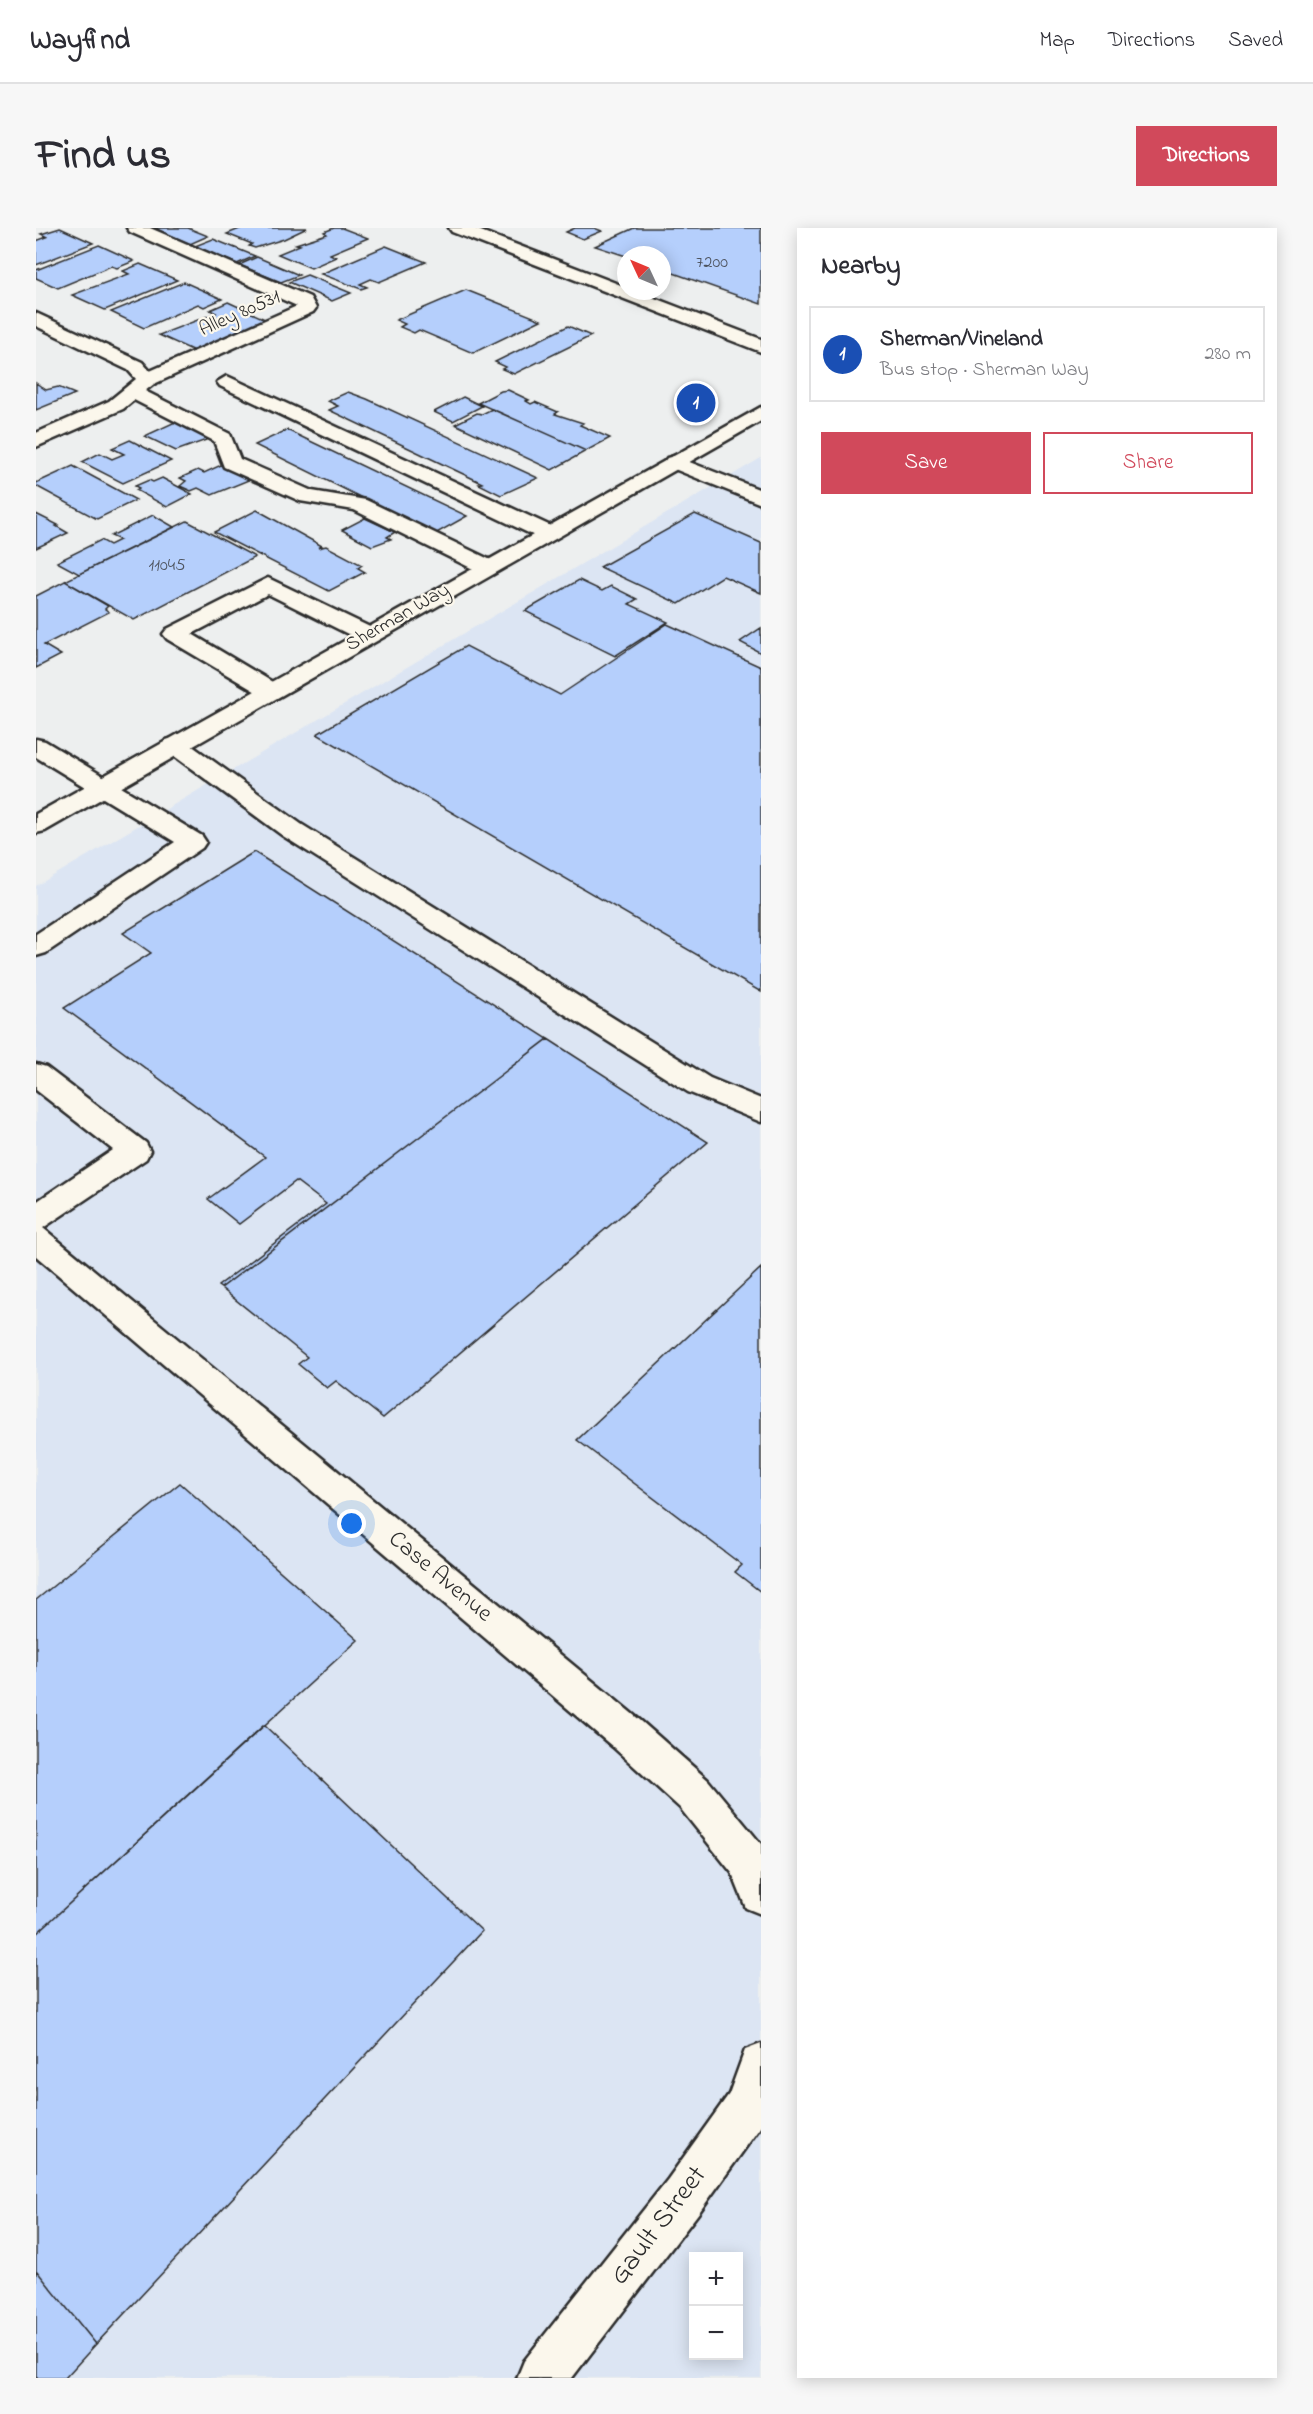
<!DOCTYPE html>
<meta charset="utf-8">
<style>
:root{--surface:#fff;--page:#f7f7f7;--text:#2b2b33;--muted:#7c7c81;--line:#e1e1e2;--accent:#d1495b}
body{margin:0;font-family:"Indie Flower",sans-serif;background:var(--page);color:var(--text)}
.controls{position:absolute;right:18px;bottom:18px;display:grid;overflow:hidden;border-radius:0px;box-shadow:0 3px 15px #0003}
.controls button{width:54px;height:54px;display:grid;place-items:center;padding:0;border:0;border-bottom:2px solid var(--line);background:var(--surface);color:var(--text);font:30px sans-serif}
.compass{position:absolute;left:581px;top:18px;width:54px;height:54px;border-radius:50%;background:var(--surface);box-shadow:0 3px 15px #0003;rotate:314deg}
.you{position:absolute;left:316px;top:1296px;width:21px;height:21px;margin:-15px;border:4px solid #fff;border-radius:50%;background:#1a73e8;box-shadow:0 0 0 9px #1a73e833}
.badge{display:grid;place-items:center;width:39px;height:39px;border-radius:50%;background:var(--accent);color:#fff;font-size:20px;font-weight:700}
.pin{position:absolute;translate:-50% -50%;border:3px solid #fff;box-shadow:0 2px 6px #0006}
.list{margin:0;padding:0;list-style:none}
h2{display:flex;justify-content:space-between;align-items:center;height:78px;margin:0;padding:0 24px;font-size:26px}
h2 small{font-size:20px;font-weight:400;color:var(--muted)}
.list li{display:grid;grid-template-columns:39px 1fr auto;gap:18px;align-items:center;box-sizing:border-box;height:96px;margin:0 12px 12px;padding:0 12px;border:2px solid var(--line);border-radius:0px}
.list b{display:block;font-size:22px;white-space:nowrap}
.list p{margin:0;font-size:20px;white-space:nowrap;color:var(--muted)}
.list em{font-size:20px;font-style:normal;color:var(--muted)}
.actions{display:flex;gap:12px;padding:18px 24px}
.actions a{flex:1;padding:14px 0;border:2px solid var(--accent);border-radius:0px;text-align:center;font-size:21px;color:var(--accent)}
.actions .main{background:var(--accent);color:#fff}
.map{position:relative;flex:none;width:725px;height:2150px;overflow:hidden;border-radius:0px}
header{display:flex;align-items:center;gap:36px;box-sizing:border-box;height:84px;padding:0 30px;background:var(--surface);border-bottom:2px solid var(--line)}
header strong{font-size:28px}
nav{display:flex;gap:33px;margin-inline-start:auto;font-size:21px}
.intro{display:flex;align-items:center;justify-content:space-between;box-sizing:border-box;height:144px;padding:0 36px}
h1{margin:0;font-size:42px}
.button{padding:15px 27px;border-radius:0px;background:var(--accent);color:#fff;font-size:21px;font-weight:700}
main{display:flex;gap:36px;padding:0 36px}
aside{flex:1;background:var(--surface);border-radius:0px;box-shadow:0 3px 15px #0003}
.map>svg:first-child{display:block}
.built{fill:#dce5f3;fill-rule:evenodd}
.building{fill:#b5cffc;stroke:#2b2b2b;stroke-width:1.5}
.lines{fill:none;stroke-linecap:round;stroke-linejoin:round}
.minor-casing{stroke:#2b2b2b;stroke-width:5}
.major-casing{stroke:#2b2b2b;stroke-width:5}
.minor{fill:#fbf7ec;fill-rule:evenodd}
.major{fill:#fbf7ec;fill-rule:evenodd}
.labels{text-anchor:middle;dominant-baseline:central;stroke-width:4.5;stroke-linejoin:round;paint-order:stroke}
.far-number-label{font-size:18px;fill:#4e545f}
.far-street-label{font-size:20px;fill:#2b2b2b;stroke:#fbf7ec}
.street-label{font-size:24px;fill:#2b2b2b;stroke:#fbf7ec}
.near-street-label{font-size:28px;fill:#2b2b2b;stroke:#fbf7ec}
</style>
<header>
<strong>Wayfind</strong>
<nav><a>Map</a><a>Directions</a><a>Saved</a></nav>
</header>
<div class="intro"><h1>Find us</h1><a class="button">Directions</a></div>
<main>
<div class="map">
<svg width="725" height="2150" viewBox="0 0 725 2150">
<rect width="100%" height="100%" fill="#edefef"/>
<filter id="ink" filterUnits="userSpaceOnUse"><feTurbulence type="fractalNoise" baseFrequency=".0167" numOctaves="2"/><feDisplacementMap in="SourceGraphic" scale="12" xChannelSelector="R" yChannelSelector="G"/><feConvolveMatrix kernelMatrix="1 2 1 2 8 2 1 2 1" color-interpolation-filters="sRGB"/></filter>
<g filter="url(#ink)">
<path class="built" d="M725 230V2150H0V658ZM658 2028H702V2128H658Z"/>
<path class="building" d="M24 0 57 15 0 37V13L11 9 5 6Z
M118 0H152L172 8 154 16Z
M206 0H271L248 11 219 20 213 18 216 16 191 6Z
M298 0H306L332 10 294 26 300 29 275 40 242 26 264 17 260 16 291 6 288 4Z
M539 0H558L566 3 547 11 530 4Z
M598 0H725V76L626 41V27L590 28 559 18Z
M177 11 219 28 201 36 159 18Z
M63 17 98 33 81 40 75 38 22 60 0 50V42Z
M350 18 390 34 343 54 335 51 324 56 331 59 325 61 285 46Z
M221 29 263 47 245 54 203 37Z
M104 36 141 52 69 82 36 67 93 46 87 43Z
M271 47 315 65 296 73 253 54Z
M148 54 186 71 168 79 162 76 108 100 75 84Z
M430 62 505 92 437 125 383 102 378 105 364 99 369 96 360 92Z
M192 74 231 92 158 123 123 107 180 85 174 82Z
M532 98 555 108 478 146 466 141 470 139 459 134Z
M0 155 10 162 22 159 39 166 0 182Z
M472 162 493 172 490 173 495 176 499 174 522 184 519 186 547 195 544 197 574 210 550 223 442 175 465 163Z
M312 164 331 171 502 250 465 267 443 256 446 255 293 182 302 178 292 173Z
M427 169 446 178 417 193 398 184Z
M456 181 550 223 516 242 419 196 441 185 446 186Z
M139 194 171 209 173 211 140 223 109 208Z
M251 202 431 288 399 306 219 217Z
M94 212 135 233 87 255 46 234 64 225 76 231 88 226 76 220Z
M185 237 215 251 176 267 162 260 155 263 144 258 150 253 144 250 162 242 168 245Z
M37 238 100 272 61 291 0 258V255Z
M126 250 156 266 131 279 100 262 103 260 99 258 113 252 117 254Z
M221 282 286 318 282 320 290 318 326 337 322 340 329 344 293 363 178 304Z
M0 286 22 297 20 298 32 305 0 320Z
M659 286 725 315V365L687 348 643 376 564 339Z
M117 287 138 299 43 346 21 334 65 312 74 317 84 312 75 308Z
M329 290 359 304 351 309 355 311 336 318 306 302Z
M151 293 219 329 98 392 29 353Z
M543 352 566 363 575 358 601 371 593 376 632 394 579 428 489 383Z
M29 353 72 378 69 381 73 384 8 417 25 427 0 440V368Z
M631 396 725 439V764L281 506 430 418 524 467Z
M725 400V425L704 414Z
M218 624 512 811 185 1060 182 1058 290 976 260 953 203 996 172 971 229 929 28 780 115 725 87 705Z
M512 811 672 914 347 1190 300 1153 291 1160 262 1136 271 1129 185 1060Z
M725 1040V1364L699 1344 706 1337 541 1212Z
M144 1255 322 1412 0 1706V1372Z
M228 1497 446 1703 60 2116 0 2042V1706Z
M0 2042 60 2116 29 2150H0Z"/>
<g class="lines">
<g class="minor-casing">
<path id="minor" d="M91 0H114L274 69 280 80 277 84 118 156 109 163 194 206 204 231 276 263 330 272 459 334 462 339 459 344H443L318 282 264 273 188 239 178 213 98 172 87 181 0 219V205L73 173 100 151 92 142 0 98V85L106 134 114 143 261 78 94 4Z
M191 148 519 300 522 305 519 310H503L184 158 181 154Z
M638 228 725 262V276L631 238 628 234 631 230Z
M232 350 340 402 344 407 340 412H324L232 366 156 406 243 458 247 463 243 468 235 470 227 468 131 411 127 406 131 401Z
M139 510 148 512 265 596 674 850 725 871V894L652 864 247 608 130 522 127 517 130 512Z
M0 511 9 513 166 608 170 614 166 620 10 725 0 728V706L139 614 0 529Z
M0 836 10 839 110 915 114 923 110 931 7 1000 605 1493 672 1552 725 1616V1686L710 1680 696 1645 644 1580 577 1519 0 1028V974L77 922 0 862Z
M725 1816V1898L664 1983 536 2150H481L488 2133 632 1951 693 1866 709 1822Z"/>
</g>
<g class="major-casing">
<path id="major" d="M413 0H437L590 59V63H600L725 111V124L416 4Z
M725 179V193L9 603 0 605V586Z"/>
</g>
<use href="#minor" class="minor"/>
<use href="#major" class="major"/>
</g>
</g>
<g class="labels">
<g class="far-number-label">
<text x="676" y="35">7200</text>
<text x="131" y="338">11045</text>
</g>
<g class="far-street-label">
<text transform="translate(204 86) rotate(-24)">Alley 80531</text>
<text transform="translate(362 390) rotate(-30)">Sherman Way</text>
</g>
<g class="street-label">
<text transform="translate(404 1349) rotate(40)">Case Avenue</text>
</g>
<g class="near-street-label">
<text transform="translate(623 1998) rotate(-53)">Gault Street</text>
</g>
</g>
</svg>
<div class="controls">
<button>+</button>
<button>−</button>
</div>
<svg class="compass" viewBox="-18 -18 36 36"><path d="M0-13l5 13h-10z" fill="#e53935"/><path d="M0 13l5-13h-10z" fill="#7c7c81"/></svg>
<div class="you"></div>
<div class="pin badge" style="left:660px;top:175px;background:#1a4fb4">1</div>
</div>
<aside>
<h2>Nearby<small></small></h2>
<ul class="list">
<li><span class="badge" style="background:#1a4fb4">1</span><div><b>Sherman/Vineland</b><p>Bus stop · Sherman Way</p></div><em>280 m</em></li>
</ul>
<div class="actions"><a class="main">Save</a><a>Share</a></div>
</aside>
</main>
